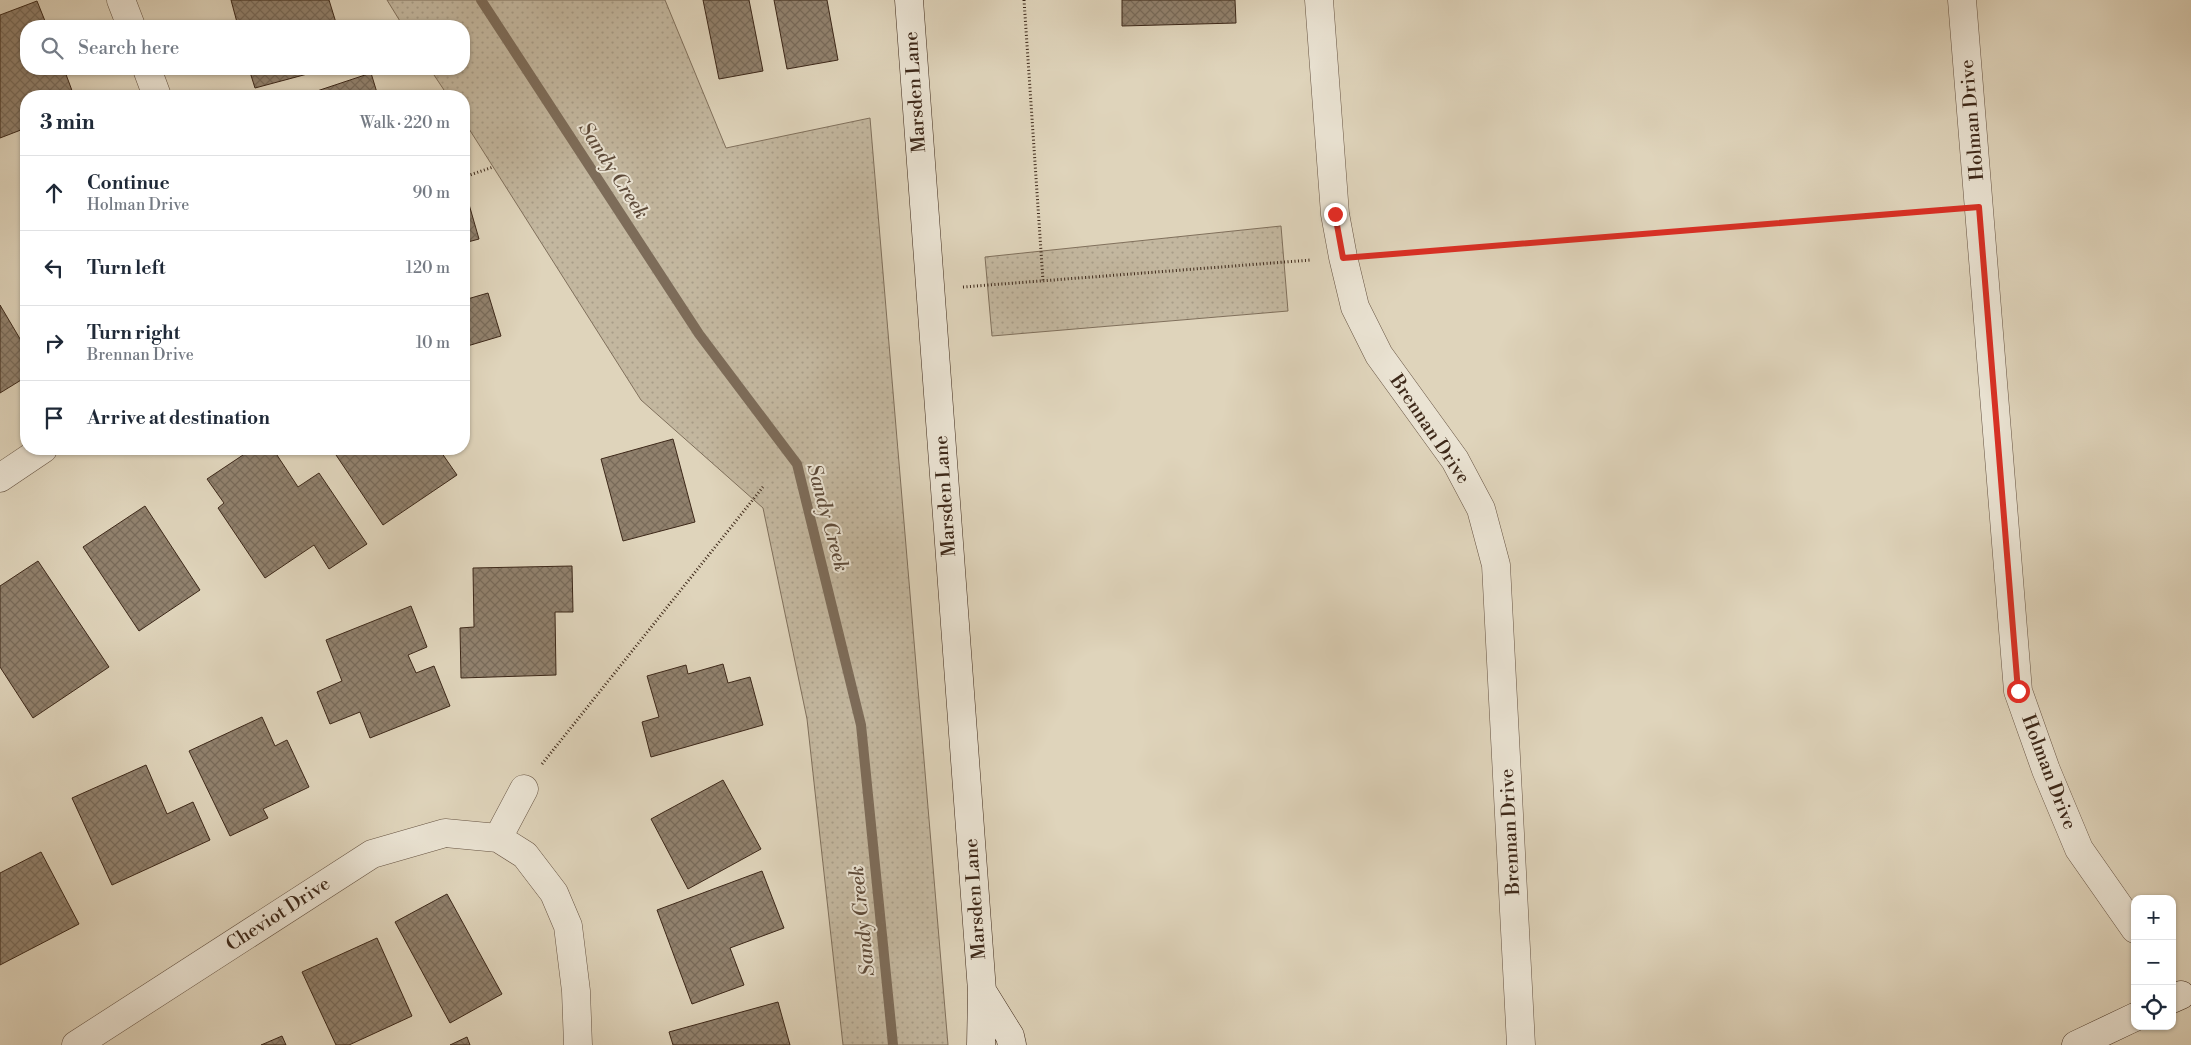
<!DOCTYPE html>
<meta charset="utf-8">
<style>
:root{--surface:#fff;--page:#f2f2f3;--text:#1f2937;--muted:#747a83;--line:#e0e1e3}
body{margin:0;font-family:"Libre Bodoni",serif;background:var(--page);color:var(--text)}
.controls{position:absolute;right:15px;bottom:15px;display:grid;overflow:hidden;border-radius:10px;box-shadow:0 1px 4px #0004}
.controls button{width:45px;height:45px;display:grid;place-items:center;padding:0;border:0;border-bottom:1px solid var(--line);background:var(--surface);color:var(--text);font:25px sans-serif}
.stop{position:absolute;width:15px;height:15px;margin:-11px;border:4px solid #d93025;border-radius:50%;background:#fff}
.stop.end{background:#d93025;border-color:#fff;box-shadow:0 1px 5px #0008}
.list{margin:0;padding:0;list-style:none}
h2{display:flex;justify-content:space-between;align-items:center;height:65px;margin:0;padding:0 20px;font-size:21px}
h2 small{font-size:16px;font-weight:400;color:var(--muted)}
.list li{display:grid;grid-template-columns:32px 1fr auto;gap:15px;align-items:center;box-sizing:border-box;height:75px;padding:0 20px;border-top:1px solid var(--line)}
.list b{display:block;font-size:19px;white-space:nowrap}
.list p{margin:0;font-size:16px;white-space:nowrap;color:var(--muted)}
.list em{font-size:16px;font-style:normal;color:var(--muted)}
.icon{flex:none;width:28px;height:28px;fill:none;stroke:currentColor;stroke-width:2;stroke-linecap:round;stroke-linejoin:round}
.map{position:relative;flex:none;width:2191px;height:1045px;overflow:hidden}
.search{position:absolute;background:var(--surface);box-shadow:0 1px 4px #0004;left:20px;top:20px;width:450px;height:55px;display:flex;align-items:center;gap:12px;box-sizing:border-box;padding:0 18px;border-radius:20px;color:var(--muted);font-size:19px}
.panel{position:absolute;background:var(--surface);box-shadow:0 1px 4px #0004;left:20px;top:90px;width:450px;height:365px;border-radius:20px}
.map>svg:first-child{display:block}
.park{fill:url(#park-dots);stroke:#80705c}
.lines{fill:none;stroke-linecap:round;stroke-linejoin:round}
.stream{stroke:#7d6c59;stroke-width:10}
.building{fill:url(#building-cross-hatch);stroke:#3d2819}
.street-casing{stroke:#665342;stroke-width:29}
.secondary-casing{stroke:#3d2819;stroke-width:29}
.path{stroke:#3d2819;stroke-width:3;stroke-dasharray:1 2.5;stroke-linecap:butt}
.street{stroke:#eae3d3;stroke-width:28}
.secondary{stroke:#eae3d3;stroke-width:28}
.route{stroke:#d93025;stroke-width:6}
.labels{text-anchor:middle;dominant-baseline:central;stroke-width:4;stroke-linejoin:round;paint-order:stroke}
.street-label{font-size:19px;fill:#3d2819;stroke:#eae3d3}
.water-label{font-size:20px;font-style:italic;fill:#5d4a39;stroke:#eae3d3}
</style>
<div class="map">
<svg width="2191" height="1045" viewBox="0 0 2191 1045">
<defs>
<pattern id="park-dots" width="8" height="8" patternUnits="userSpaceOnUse" patternTransform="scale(1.25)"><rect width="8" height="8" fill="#c3b79f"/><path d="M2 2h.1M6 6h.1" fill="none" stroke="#a89d88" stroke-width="1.8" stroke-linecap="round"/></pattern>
<pattern id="building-cross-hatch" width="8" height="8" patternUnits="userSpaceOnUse" patternTransform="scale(1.25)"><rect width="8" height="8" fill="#91816d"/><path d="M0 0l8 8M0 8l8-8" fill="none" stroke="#786a59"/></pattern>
</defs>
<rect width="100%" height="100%" fill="#dfd4bb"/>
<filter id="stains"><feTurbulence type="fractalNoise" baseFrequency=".004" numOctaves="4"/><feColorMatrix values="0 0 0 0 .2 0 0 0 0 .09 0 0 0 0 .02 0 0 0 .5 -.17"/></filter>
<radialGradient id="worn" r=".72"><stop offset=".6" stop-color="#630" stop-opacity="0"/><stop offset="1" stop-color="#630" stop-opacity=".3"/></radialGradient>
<path class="park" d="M387 0H665L726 148 870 118 948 1045H843L807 719 763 508 641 400 464 121V96H448L430 69H464V26H403Z
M1281 226 1288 311 992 336 985 257Z"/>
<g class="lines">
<path class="stream" d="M481 0 699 334 797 464 861 725 893 1045"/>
</g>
<path class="building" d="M231 0H329L337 26H238Z
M703 0H749L763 71 719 79Z
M774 0H827L838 60 787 69Z
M1122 0H1235L1236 23 1122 26Z
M37 1 47 26H26V69H64L74 96H26V128L0 138V15Z
M249 69H326L255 88Z
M371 73 378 96H302Z
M464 187 479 239 464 243Z
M488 293 501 336 464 347V300Z
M0 305 26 349V377L0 393Z
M673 439 695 522 623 541 601 459Z
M252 449H273L298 487 319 473 367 544 329 569 314 545 265 578 218 508 224 503 207 479Z
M332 449H439L457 475 383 525Z
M145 506 200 590 139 631 83 547Z
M38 561 109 667 33 718 0 667V586Z
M572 566 573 612H555L556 675 461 678 460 628 474 627 473 568Z
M411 606 427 647 408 655 416 673 434 666 450 706 370 738 360 712 330 724 317 692 342 681 326 640Z
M723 664 728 683 750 677 763 725 651 757 642 722 659 717 647 676 686 665 688 674Z
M262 717 275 746 287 740 309 787 263 809 268 818 230 836 189 751Z
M146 765 167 814 193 802 210 840 112 885 72 798Z
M723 780 761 849 688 889 651 819Z
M41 852 79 924 0 965V873Z
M762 871 784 928 730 948 744 985 692 1004 657 910Z
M447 894 502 994 450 1023 395 922Z
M377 938 412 1016 349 1045H336L302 972Z
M778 1002 790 1045H673L669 1032Z
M282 1036 286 1045H261Z
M467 1037 470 1045H450Z"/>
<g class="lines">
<g class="street-casing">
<path id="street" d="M121 0 131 26
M1319 0 1335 214 1343 257 1355 307 1379 355 1455 460 1481 509 1496 565 1521 1045
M1962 0 2018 691 2046 770 2079 849 2135 929
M147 69 157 96
M0 478 43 449
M498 838 524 789
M76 1045 372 854 445 833 498 838 525 855 554 893 568 926 576 991 578 1045"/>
</g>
<g class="secondary-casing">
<path id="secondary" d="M909 0 982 991 981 1045
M982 991 1010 1036 1012 1045
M2172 999 2181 995
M2076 1045 2135 1017"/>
</g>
<path class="path" d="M1024 0 1043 281
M464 177 493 167
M1374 255 1946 210
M963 287 1311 260
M542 764 763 487"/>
<use href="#street" class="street"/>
<use href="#secondary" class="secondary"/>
</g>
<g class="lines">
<path class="route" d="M1335 214 1343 258 1979 207 2018 691"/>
</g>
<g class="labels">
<g class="street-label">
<text transform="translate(915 92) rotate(-94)">Marsden Lane</text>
<text transform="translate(1972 120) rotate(-95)">Holman Drive</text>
<text transform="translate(1430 429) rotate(56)">Brennan Drive</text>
<text transform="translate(945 496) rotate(-94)">Marsden Lane</text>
<text transform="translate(2049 772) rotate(69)">Holman Drive</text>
<text transform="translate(1510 832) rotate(-93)">Brennan Drive</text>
<text transform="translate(975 899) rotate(-94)">Marsden Lane</text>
<text transform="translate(278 914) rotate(-33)">Cheviot Drive</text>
</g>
<g class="water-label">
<text transform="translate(613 171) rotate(57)">Sandy Creek</text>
<text transform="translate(827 518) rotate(75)">Sandy Creek</text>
<text transform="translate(863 921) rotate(-96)">Sandy Creek</text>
</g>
</g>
<rect width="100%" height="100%" filter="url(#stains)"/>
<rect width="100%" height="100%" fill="url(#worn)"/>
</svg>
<div class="controls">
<button>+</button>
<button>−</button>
<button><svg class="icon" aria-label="locate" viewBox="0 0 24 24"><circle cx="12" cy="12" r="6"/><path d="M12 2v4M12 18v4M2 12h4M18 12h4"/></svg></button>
</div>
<div class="stop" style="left:2018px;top:691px"></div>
<div class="stop end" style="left:1335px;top:214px"></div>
<div class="search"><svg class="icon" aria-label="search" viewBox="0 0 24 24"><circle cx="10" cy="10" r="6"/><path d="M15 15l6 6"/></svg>Search here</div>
<section class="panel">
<h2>3 min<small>Walk · 220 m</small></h2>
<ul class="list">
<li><svg class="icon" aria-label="ahead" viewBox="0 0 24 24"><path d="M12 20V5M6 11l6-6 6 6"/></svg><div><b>Continue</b><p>Holman Drive</p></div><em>90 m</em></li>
<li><svg class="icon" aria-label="left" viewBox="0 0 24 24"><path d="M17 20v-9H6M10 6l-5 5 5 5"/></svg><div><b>Turn left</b></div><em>120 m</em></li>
<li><svg class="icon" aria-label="right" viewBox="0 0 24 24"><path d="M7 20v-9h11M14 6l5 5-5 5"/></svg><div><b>Turn right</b><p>Brennan Drive</p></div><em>10 m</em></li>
<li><svg class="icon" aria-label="arrive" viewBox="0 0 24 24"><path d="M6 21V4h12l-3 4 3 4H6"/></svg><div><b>Arrive at destination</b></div></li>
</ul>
</section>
</div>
